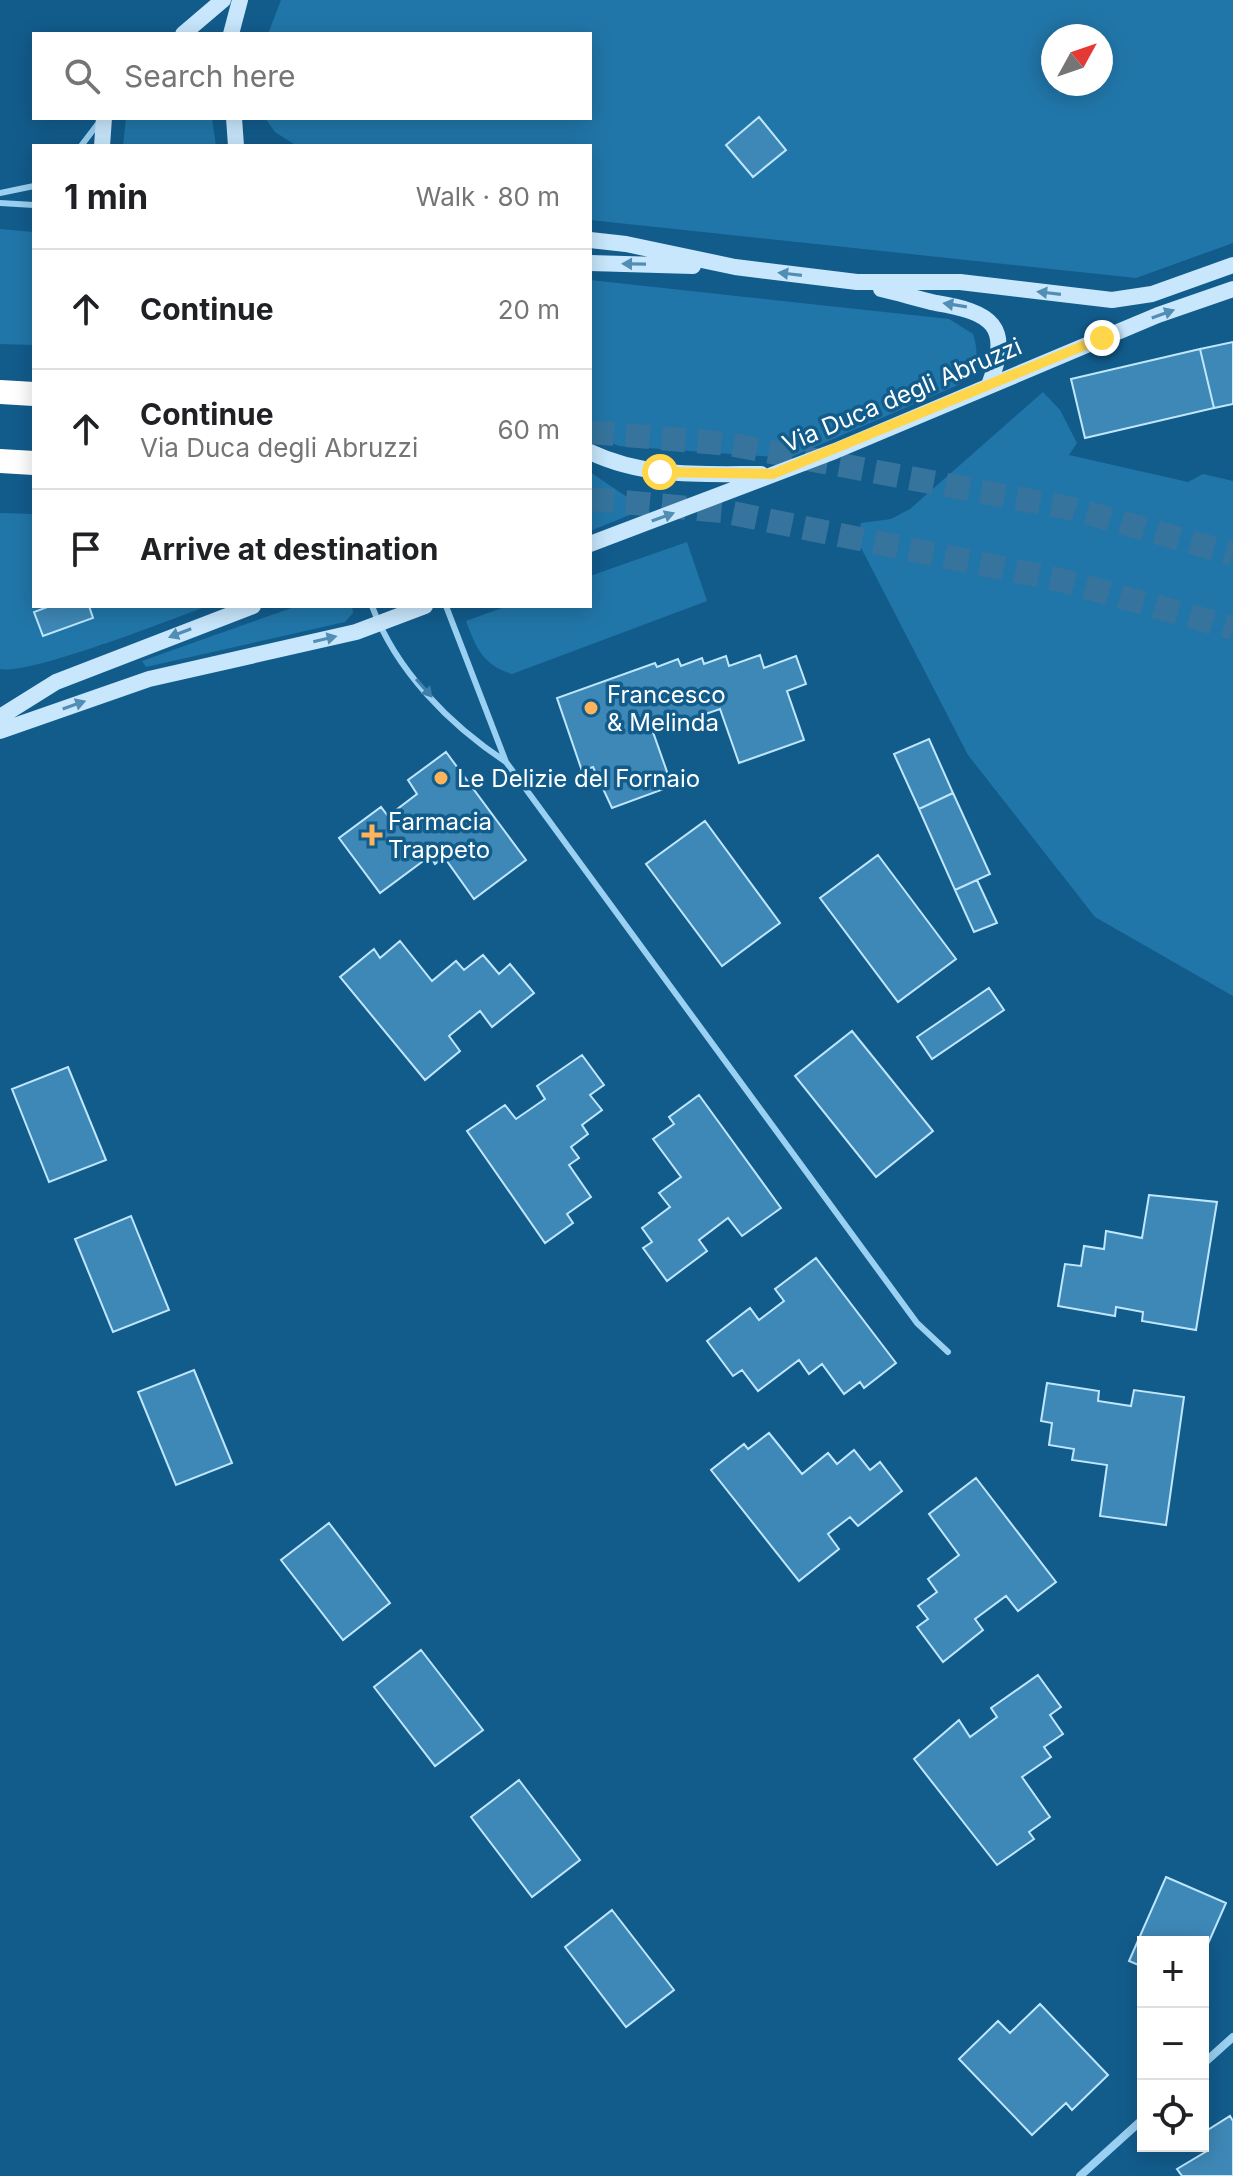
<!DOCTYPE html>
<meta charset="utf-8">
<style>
:root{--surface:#fff;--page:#f6f6f6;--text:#202124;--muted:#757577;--line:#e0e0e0}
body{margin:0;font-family:Inter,sans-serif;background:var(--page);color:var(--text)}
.controls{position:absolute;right:24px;bottom:24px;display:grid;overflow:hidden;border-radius:0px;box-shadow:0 4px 20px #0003}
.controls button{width:72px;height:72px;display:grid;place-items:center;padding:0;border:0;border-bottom:2px solid var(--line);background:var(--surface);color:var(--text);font:40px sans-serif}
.compass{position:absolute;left:1041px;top:24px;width:72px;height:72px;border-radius:50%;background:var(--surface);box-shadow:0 4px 20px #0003;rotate:50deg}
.stop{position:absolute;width:24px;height:24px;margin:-18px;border:6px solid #ffd54a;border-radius:50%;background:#fff}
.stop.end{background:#ffd54a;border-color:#fff;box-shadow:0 2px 8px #0008}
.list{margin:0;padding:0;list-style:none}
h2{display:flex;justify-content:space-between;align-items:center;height:104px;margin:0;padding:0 32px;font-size:34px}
h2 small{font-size:26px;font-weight:400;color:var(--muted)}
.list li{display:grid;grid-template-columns:52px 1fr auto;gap:24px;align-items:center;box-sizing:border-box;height:120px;padding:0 32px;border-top:2px solid var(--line)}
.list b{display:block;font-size:30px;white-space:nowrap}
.list p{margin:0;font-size:26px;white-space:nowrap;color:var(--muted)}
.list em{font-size:26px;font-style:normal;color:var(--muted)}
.icon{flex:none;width:44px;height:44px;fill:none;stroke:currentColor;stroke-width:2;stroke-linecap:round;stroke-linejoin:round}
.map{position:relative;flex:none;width:1233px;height:2176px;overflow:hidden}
.search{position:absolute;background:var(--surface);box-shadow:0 4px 20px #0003;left:32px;top:32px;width:560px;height:88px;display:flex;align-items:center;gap:20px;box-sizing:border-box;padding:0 28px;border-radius:0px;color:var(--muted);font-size:30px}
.panel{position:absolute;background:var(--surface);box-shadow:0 4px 20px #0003;left:32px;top:144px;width:560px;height:464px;border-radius:0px}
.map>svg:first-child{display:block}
.green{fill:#2176a9;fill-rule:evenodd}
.building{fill:#3e88b7;stroke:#c0e6fc;stroke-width:2}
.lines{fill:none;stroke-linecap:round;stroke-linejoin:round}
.highway-tunnel{stroke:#36749d;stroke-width:24;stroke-dasharray:24 12;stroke-linecap:butt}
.lane{stroke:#9ad0f1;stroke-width:6}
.street{stroke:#9ad0f1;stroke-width:8}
.secondary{stroke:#c8e7fc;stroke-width:16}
.highway{stroke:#fff;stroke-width:24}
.oneway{fill:#528db3}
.oneway2{fill:#3b7faa}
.route{stroke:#ffd54a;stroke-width:10}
.poi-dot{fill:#ffb35a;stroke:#125c8c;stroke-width:3}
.labels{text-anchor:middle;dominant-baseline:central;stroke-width:7;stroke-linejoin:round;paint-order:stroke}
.street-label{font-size:24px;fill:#fff;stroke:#125c8c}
.poi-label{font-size:24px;fill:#fff;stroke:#125c8c;text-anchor:start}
</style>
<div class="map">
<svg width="1233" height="2176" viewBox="0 0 1233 2176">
<rect width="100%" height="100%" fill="#125c8c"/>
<path class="green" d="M281 0H1233V243L1136 278 590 220V146H297L275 132 265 118H590V34H268ZM1053 36H1101V84H1053Z
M126 118H212L216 146H123Z
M0 229 34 232V345L0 344Z
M590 280 949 319 973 334C980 355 977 373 958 385L789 458 619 446 590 434Z
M1043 392 1060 410 1077 443 1069 455 1188 482 1203 474 1233 481V996L1095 917 968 755 857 540 861 523 891 519 910 509Z
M590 472 633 501 637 512 590 531Z
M0 513 34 514V606H207C173 619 27 676 0 669Z
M687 542 707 601 512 674C483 665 476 648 466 621L507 606H590V576Z
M297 606H352L353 613 345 622 146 667 142 661Z"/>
<path class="building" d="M759 117 786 150 753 177 726 145Z
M1233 342V404L1214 408 1200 349Z
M1200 349 1214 408 1085 438 1071 379Z
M50 606H89L93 618 43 636 34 612Z
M760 655 764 668 796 656 806 684 787 691 804 740 739 763 720 709 653 732 672 786 612 808 593 767 582 771 557 698 655 663 657 667 678 659 681 666 702 658 704 664 726 656 729 666Z
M929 739 953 793 919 809 894 754Z
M446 752 526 860 474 899 444 857 435 864 430 856 380 893 339 838 381 807 388 816 417 794 408 780Z
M953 793 990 874 955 890 919 809Z
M705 821 780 923 722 966 646 864Z
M878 855 956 959 898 1002 820 898Z
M977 880 997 923 974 932 955 890Z
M400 941 432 981 456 961 464 970 483 955 499 974 510 964 534 993 492 1027 480 1011 449 1036 460 1051 425 1080 340 977 374 949 380 958Z
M989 988 1004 1010 932 1059 917 1037Z
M852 1031 933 1131 876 1177 795 1076Z
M582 1055 604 1085 590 1095 602 1110 582 1125 588 1134 571 1147 579 1158 569 1165 591 1197 567 1214 573 1223 545 1243 467 1131 505 1105 516 1119 545 1099 537 1086Z
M68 1067 106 1160 49 1182 12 1089Z
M699 1095 781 1208 742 1236 728 1218 699 1240 707 1251 667 1281 643 1248 652 1242 642 1228 670 1207 659 1193 681 1177 653 1139 674 1124 669 1117Z
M1149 1195 1217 1202 1196 1330 1142 1321 1143 1312 1116 1307 1115 1316 1058 1306 1065 1264 1081 1266 1084 1246 1104 1249 1106 1231 1142 1238Z
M131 1216 169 1310 113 1332 75 1239Z
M816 1258 896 1363 864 1388 860 1382 844 1394 822 1364 809 1374 799 1360 758 1391 742 1370 733 1376 707 1341 750 1308 759 1320 784 1301 775 1289Z
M194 1370 232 1463 176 1485 138 1392Z
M1047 1383 1099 1391 1098 1401 1131 1406 1134 1390 1184 1397 1166 1525 1100 1516 1107 1465 1072 1460 1074 1449 1049 1445 1052 1423 1041 1421Z
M769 1433 802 1474 828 1453 837 1464 854 1450 870 1470 880 1462 902 1491 858 1526 850 1517 828 1534 839 1549 799 1581 711 1470 744 1444 748 1449Z
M976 1478 1056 1582 1018 1611 1006 1596 975 1619 983 1630 943 1662 917 1627 928 1619 918 1606 937 1592 928 1579 959 1555 929 1514Z
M329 1523 390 1603 343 1640 281 1560Z
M421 1650 483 1730 435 1766 374 1687Z
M1038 1675 1061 1707 1050 1715 1063 1734 1044 1747 1051 1757 1022 1777 1050 1817 1029 1832 1034 1839 997 1865 914 1759 959 1720 970 1737 997 1717 991 1708Z
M519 1780 580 1860 532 1897 471 1817Z
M1166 1877 1226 1903 1203 1955V1942H1143V1967L1129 1961Z
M612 1910 674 1990 626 2027 565 1947Z
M1040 2004 1108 2075 1072 2110 1066 2103 1032 2135 959 2059 998 2021 1010 2033Z
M1230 2116 1233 2121V2176H1182L1177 2169 1207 2151 1203 2133Z"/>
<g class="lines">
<path class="highway-tunnel" d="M590 432 729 444 1074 509 1233 554
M590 499 722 511 1061 580 1233 628"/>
<path class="lane" d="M81 146 100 121
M0 193 34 186
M0 203 34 205
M372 606C396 671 450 725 506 762
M446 606 506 762 917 1323 948 1352"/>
<path class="street" d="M1203 2064 1233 2037
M1080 2176 1143 2119"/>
<path class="secondary" d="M183 34 223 0
M231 34 240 0
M234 118 236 146
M102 146 104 118
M590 240 626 244 735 267 857 282H960L1112 300 1152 294 1233 265
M590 263 693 266
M881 289C899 293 918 299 936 303 991 312 1013 325 989 385
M590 452C644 478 703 474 761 474
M590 544 835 451 1158 315 1233 289
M0 717 56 682 253 606
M0 731 149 679 356 632 425 606"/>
<path class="highway" d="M0 392 34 394
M0 461 34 463"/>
</g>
<defs><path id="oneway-solid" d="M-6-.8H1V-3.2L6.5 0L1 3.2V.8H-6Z" transform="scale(2)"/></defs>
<g class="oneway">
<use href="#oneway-solid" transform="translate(634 264) rotate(-179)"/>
<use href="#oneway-solid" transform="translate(790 274) rotate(-173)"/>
<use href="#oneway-solid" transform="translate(1049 293) rotate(-173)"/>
<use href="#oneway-solid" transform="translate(955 305) rotate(-171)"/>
<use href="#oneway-solid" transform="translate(1163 314) rotate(-20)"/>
<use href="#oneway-solid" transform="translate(663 517) rotate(-20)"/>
<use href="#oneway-solid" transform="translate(180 633) rotate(159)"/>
<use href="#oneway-solid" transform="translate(325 639) rotate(-13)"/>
<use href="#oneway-solid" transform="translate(74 705) rotate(-19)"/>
</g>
<use class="oneway2" href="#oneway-solid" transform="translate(424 688) rotate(49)"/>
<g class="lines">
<path class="route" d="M660 472 773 474 1102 338"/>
</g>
<g class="poi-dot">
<circle cx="591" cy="708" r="8"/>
<circle cx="441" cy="778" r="8"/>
<path d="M368 823h8v8h8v8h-8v8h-8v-8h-8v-8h8z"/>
</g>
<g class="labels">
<g class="street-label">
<text transform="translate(902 395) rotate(-23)">Via Duca degli Abruzzi</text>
</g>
<g class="poi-label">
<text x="607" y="694">Francesco<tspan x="607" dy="28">&amp; Melinda</tspan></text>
<text x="457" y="778">Le Delizie del Fornaio</text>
<text x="388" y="821">Farmacia<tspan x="388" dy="28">Trappeto</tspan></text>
</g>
</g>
</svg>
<div class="controls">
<button>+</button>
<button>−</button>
<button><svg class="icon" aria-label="locate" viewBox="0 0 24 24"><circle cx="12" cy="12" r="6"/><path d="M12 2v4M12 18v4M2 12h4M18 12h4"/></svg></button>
</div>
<svg class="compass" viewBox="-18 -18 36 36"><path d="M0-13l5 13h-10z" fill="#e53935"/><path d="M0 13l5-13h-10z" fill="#757577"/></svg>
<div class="stop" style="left:660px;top:472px"></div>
<div class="stop end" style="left:1102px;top:338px"></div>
<div class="search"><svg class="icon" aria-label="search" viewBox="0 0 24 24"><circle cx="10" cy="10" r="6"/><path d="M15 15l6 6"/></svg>Search here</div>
<section class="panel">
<h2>1 min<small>Walk · 80 m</small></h2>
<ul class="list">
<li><svg class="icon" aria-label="ahead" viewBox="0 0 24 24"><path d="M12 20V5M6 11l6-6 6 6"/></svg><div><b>Continue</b></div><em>20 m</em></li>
<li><svg class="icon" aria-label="ahead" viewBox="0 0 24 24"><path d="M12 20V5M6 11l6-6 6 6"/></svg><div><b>Continue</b><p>Via Duca degli Abruzzi</p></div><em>60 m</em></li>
<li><svg class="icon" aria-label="arrive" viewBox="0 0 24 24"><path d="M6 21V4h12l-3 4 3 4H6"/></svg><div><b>Arrive at destination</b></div></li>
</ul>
</section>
</div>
